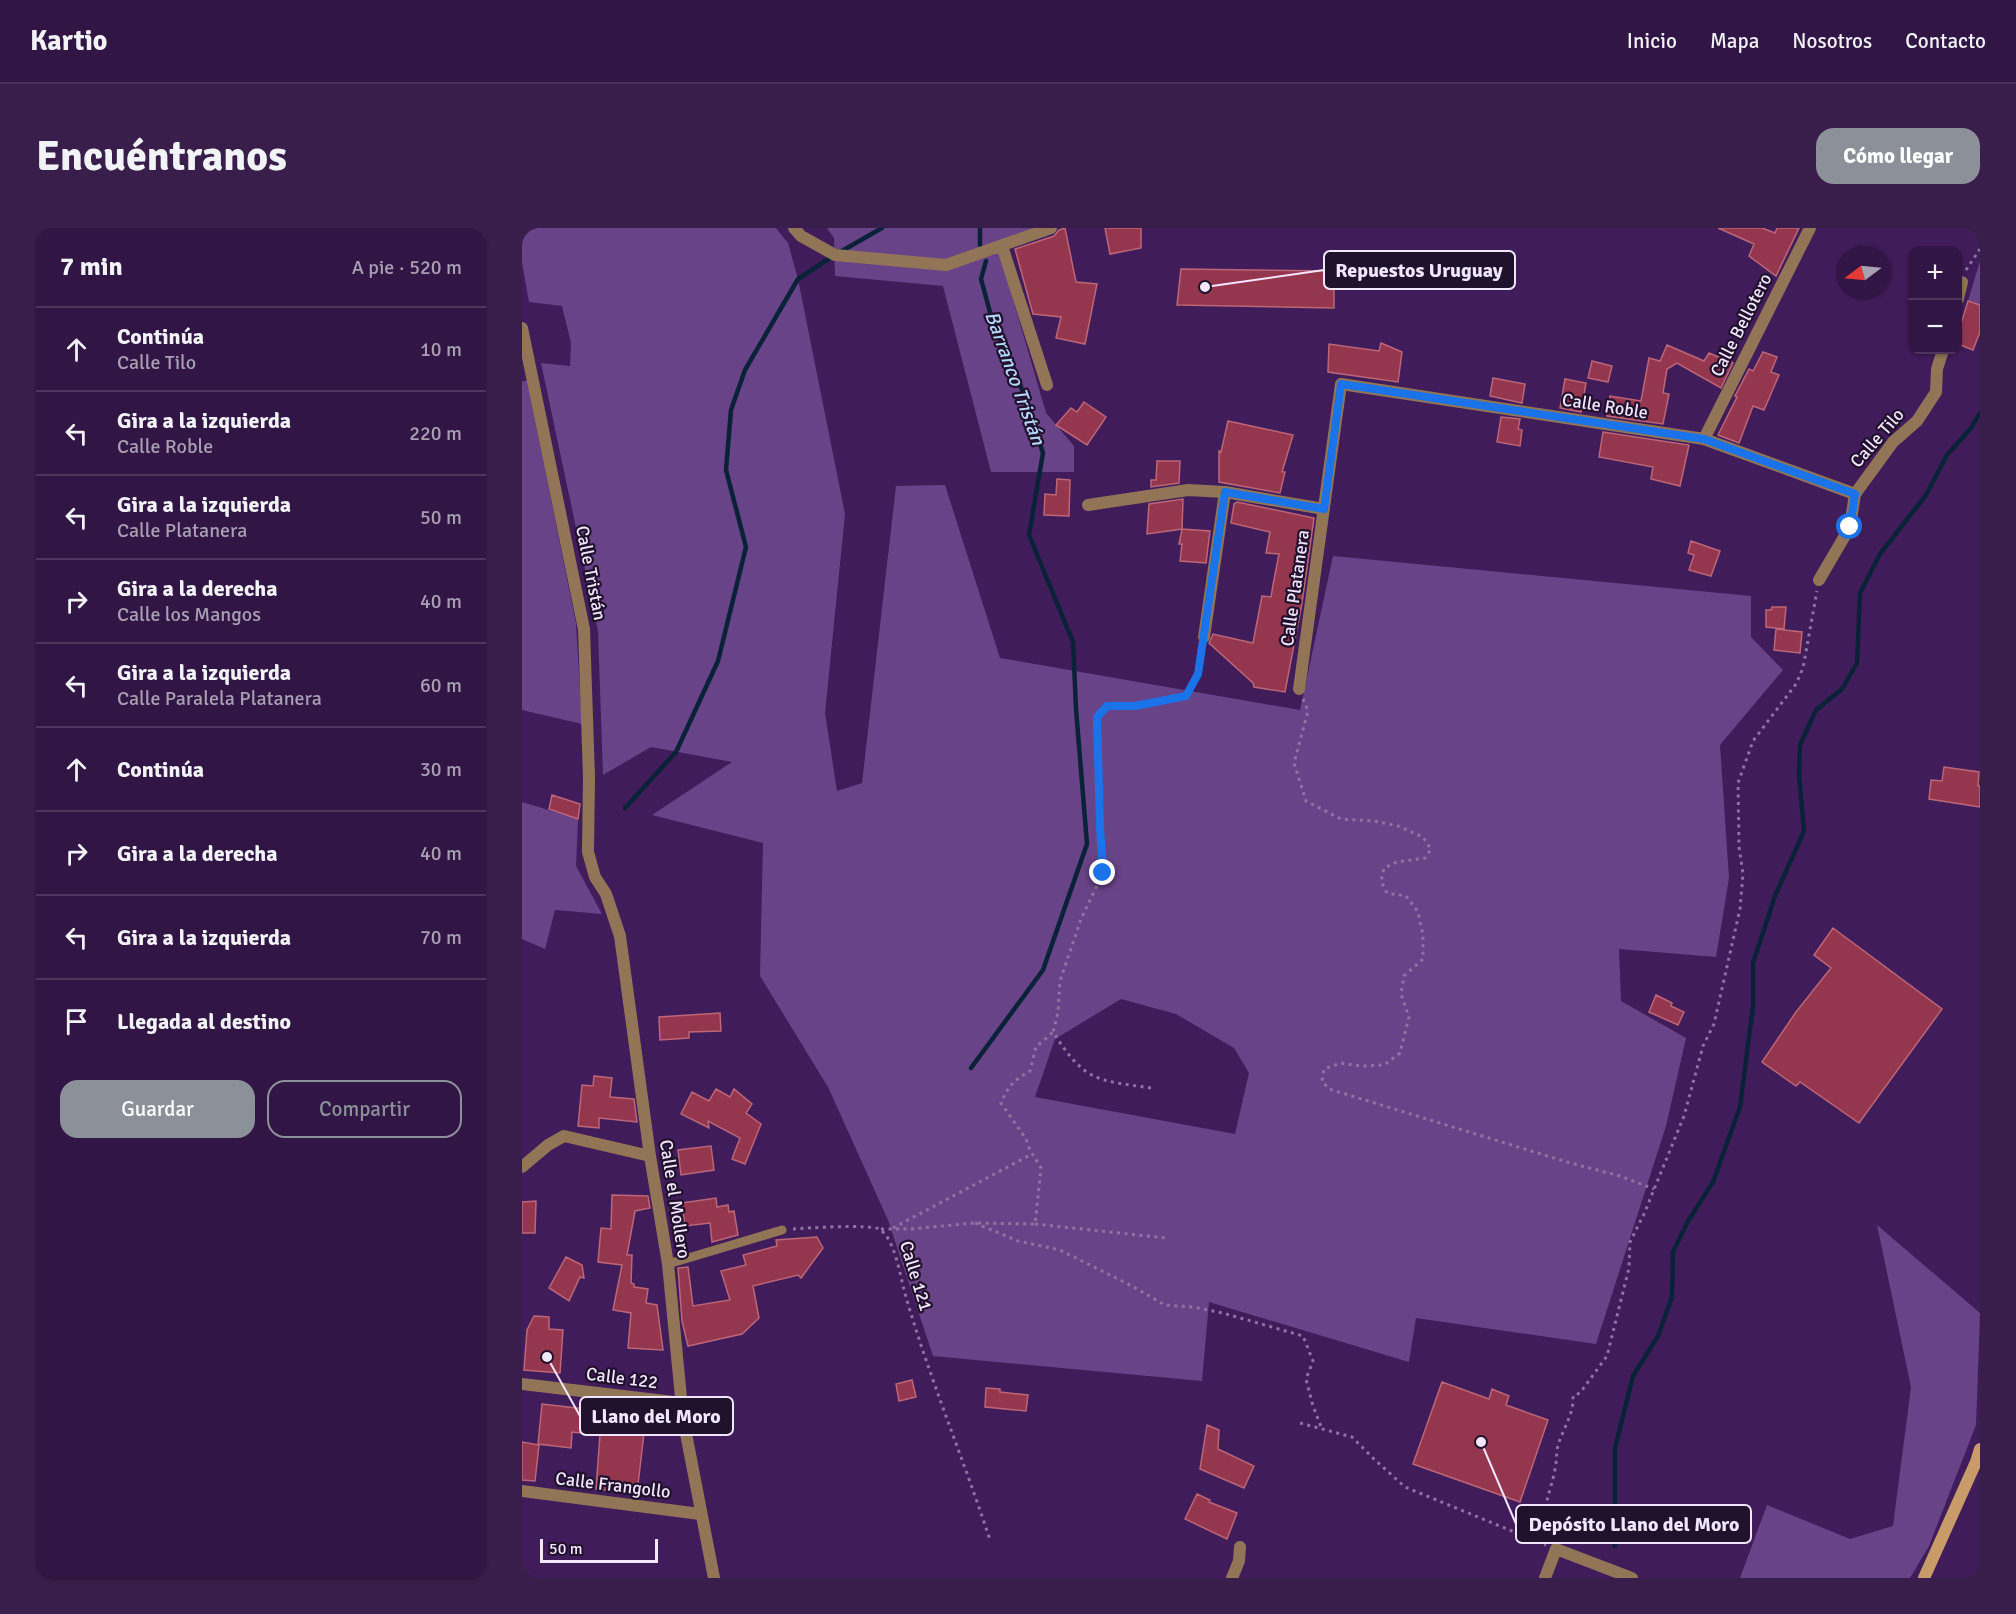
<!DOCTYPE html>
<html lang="es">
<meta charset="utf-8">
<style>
:root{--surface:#311544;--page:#391e4b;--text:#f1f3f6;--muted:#a89fb2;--line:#4c345d;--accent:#8c9099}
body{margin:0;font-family:Signika,sans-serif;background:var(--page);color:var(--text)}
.controls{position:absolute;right:18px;top:18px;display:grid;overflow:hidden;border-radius:12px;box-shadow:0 2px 4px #0004}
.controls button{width:54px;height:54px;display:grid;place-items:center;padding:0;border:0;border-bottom:2px solid var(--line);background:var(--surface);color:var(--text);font:30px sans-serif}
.compass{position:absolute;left:1314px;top:18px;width:54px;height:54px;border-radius:50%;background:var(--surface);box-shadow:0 2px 4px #0004;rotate:254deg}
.scale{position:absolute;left:18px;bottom:15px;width:118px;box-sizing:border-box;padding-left:6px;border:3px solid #f2e6fd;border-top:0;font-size:16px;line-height:21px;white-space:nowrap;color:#f2e6fd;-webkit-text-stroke:4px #20112c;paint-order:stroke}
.stop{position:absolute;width:18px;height:18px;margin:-14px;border:4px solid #1a73e8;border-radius:50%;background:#fff}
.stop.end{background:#1a73e8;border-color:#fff;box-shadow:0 2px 6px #0008}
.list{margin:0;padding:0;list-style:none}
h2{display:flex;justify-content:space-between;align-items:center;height:78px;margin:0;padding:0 24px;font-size:26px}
h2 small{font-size:20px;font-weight:400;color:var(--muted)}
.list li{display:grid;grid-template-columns:39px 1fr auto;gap:18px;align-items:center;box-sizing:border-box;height:84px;padding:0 24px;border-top:2px solid var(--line)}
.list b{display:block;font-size:22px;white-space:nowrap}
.list p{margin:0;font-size:20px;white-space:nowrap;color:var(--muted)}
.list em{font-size:20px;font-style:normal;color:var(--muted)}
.actions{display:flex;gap:12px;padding:18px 24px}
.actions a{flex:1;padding:14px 0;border:2px solid var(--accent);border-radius:18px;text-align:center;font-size:21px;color:var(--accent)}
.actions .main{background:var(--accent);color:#fff}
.icon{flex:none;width:33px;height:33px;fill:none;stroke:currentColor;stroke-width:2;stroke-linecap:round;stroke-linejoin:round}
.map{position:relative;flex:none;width:1458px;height:1350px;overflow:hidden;border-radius:18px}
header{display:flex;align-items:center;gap:36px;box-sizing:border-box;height:84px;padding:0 30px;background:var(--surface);border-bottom:2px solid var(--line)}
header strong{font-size:28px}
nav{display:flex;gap:33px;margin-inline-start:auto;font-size:21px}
.intro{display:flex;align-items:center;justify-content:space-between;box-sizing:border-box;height:144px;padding:0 36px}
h1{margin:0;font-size:42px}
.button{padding:15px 27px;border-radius:18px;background:var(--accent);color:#fff;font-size:21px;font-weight:700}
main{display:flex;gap:36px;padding:0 36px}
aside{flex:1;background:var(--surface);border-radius:18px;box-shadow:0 2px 4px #0004}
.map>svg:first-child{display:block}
.green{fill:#694387;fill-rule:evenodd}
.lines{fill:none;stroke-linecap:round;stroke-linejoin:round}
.stream{stroke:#0a2238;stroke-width:4.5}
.building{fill:#94364d;stroke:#bc6677;stroke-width:1.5}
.path{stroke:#8e74a1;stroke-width:3;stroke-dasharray:3 4.5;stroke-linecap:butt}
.lane{stroke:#927556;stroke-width:9}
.street{stroke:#927556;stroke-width:12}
.secondary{stroke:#c99b68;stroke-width:12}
.route{stroke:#1a73e8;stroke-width:8}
.labels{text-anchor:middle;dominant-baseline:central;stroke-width:4.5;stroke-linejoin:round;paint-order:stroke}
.street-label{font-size:18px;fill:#f2e6fd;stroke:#20112c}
.water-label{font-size:20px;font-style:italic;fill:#b4d8fb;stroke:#20112c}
.leader{fill:none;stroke:#f2e6fd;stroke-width:2}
.callout-dot{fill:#f2e6fd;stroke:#20112c;stroke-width:2}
.callout{fill:#20112c;stroke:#f2e6fd;stroke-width:2}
.callout-label{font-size:20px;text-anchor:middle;font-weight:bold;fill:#f2e6fd}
</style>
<header>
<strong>Kartio</strong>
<nav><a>Inicio</a><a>Mapa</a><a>Nosotros</a><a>Contacto</a></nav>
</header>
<div class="intro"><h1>Encuéntranos</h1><a class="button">Cómo llegar</a></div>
<main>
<aside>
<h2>7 min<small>A pie · 520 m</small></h2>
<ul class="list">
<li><svg class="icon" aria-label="ahead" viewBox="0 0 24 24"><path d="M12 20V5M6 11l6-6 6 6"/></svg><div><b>Continúa</b><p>Calle Tilo</p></div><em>10 m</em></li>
<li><svg class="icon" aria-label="left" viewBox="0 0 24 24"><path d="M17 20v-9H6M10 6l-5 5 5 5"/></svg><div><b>Gira a la izquierda</b><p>Calle Roble</p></div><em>220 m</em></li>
<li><svg class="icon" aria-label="left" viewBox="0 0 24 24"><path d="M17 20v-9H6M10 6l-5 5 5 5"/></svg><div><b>Gira a la izquierda</b><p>Calle Platanera</p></div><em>50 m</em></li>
<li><svg class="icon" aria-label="right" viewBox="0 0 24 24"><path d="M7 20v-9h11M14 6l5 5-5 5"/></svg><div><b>Gira a la derecha</b><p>Calle los Mangos</p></div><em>40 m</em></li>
<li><svg class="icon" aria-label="left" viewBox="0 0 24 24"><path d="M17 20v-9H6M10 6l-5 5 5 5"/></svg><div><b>Gira a la izquierda</b><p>Calle Paralela Platanera</p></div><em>60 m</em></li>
<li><svg class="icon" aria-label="ahead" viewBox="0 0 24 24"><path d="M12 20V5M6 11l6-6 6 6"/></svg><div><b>Continúa</b></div><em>30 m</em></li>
<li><svg class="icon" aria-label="right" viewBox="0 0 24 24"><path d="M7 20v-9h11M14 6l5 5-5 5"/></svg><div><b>Gira a la derecha</b></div><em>40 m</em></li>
<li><svg class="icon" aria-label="left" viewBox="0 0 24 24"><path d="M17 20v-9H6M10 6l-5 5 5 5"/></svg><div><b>Gira a la izquierda</b></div><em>70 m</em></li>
<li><svg class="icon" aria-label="arrive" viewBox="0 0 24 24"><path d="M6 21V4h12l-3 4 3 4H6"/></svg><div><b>Llegada al destino</b></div></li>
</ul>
<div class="actions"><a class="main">Guardar</a><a>Compartir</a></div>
</aside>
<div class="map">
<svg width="1458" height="1350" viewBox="0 0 1458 1350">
<rect width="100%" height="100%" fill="#411c5b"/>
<path class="green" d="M0 0H254L266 15 276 51 323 286 303 485 315 563 340 555 374 258 423 257 478 430 778 482 811 328 1229 368V409L1261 442 1198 517 1207 650 1194 729 1097 721 1099 773 1164 810 1144 898 1074 1116 894 1090 887 1134 687 1074 680 1153 411 1128 366 992 306 859 238 748 241 615 130 587 210 534 129 519 81 547 76 403 19 135 48 138 49 115 40 78 7 74 0 35ZM599 771 654 786 712 820 727 845 713 906 513 869 533 811Z
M305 0H511L475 16 524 185 552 218V244H469L421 58 313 48 312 10Z
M1458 33V77L1446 73Z
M0 153H5L54 395 60 496 0 482Z
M0 574 56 591 54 638 80 686 33 682 23 721 0 711Z
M1355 997 1458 1085 1454 1197 1407 1318 1388 1350H1218L1245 1277 1328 1311 1371 1298 1389 1159Z"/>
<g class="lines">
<path class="stream" d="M458 17V0
M318 24 360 0
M103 580 154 524 196 433 224 319 204 242 209 182 223 142 276 51 311 28
M449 840 521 742 565 616 554 481 551 414 507 307 521 225 495 147 472 99 459 51 464 33
M1093 1318V1220L1111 1148 1136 1108 1150 1069 1151 1024 1166 993 1191 954 1218 879 1231 778V735L1253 668 1282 603 1277 546 1278 517 1294 482 1320 461 1335 435 1338 365 1358 326 1404 267 1425 227 1449 200 1458 185"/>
</g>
<path class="building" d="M543 0 554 54 575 56 563 116 534 110 539 89 511 86 493 21 532 8 537 2Z
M583 0H619V20L588 26Z
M1196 0H1240L1253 5 1255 0H1277L1254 48 1227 28 1232 16Z
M659 41 812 43V80L655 77Z
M1446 73 1458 77V104L1451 122 1436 116V106Z
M859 115 880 124 876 154 806 144 807 116 857 123Z
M1145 117 1182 133 1187 125 1211 135 1199 160 1155 135 1145 141 1141 165 1147 166 1141 196 1085 188 1088 168 1119 173 1127 130 1138 133Z
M1241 124 1255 129 1249 144 1257 147 1242 182 1231 178 1217 215 1196 207 1215 169 1213 168 1227 141 1231 143Z
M1070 133 1090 138 1086 154 1066 150Z
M971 150 1003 156 1000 175 968 168Z
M1043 151 1064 155 1059 184 1038 180Z
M562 174 584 189 565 217 534 197 549 180 555 184Z
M979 189 998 191 996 201 1000 202 998 218 975 214Z
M706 193 771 207 760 244H763L758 265 697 254V223L699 224Z
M1081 204 1167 217 1158 258 1129 251 1131 239 1077 229Z
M635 233H658L657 255 629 259V252H634Z
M535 251 548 252 547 288 522 287 523 266 534 267Z
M661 271 660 301 625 306 627 276Z
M715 274 792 290 780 375 763 464 732 459 731 455 687 415 691 406 731 415 740 368 749 369 751 357 757 326 744 325 748 304 709 295 712 276Z
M660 301 688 303 684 335 658 333 660 316H657Z
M1169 313 1198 323 1189 348 1167 342 1172 327 1166 325Z
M1250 379H1264L1262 401 1244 399V382H1249Z
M1254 401 1280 404 1278 425 1252 422Z
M1422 539 1457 544 1456 558H1458V579L1407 571 1409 552 1420 553Z
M30 567 58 576 56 591 27 581Z
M1311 700 1420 781 1337 895 1278 854 1274 858 1240 834 1274 784 1309 740 1292 727Z
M1134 767 1150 775 1149 778 1162 784 1156 797 1127 784Z
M198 785 199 803 167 804V810L138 812 137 789Z
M72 848 90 850 88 869 112 871 115 894 77 890V900L56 898 60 857 71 858Z
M194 861 208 869 212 861 230 876 224 885 239 896 223 936 210 931 218 910 186 893 187 900 159 886 170 864 187 873Z
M189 918 192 942 159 947 156 922Z
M90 967 126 968 128 980 113 983 105 1027H110L109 1055 112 1056V1059L126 1061 124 1075 135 1077 141 1122 106 1120 109 1085 91 1082 100 1037 76 1034 79 1000 89 1001Z
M194 970 195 979 206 977 207 984 212 983 216 1007 190 1014 188 995 163 998 160 975Z
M14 973 13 1005H0V974Z
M295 1009 301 1020 279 1050 276 1047 231 1058 237 1090 220 1106 166 1118 160 1093 156 1040 166 1039 171 1078 208 1072 199 1043 224 1037 221 1027 255 1018 254 1012Z
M44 1029 60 1037 62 1050 58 1049 47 1073 27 1060Z
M12 1088 27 1089V1101L41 1102 38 1145 2 1142 5 1102Z
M390 1152 394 1169 377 1173 374 1156Z
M920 1154 967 1171 970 1161 987 1168 984 1177 1026 1192 998 1274 891 1236Z
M464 1160 478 1161V1164L506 1167 504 1183 463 1179Z
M20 1176 124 1188 115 1265 74 1261 78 1207 50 1204 49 1220 16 1216Z
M685 1197 697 1202 696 1221 732 1238 722 1260 678 1241Z
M0 1214 17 1217 13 1253 0 1252Z
M675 1266 688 1272 687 1274 715 1285 705 1311 663 1291Z"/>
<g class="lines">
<path class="path" d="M1444 42 1458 21
M781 471 786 483 772 535 784 573 819 591 852 593 876 598 901 609 909 621 903 630 875 634 862 640 859 653 865 665 884 668 896 684 901 707V731L882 748 879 766 887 789 878 825 862 837 839 838 819 835 802 841 800 853 807 861 1045 934 1098 948 1132 961
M629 860C574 852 563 854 531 804L536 784 538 753 559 691 581 645 578 599 575 489 585 478H613L664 468 676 445 680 423
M453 995 496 1013 538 1022 610 1058 643 1077 671 1079 701 1085 781 1108 791 1133 784 1151 791 1178 800 1201
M513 996 644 1010
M371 1000 510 926
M271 1001C284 1000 348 996 357 1001 372 1009 378 1046 382 1062 406 1147 441 1229 468 1312
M359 1001H388L453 995 513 996 519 940 508 922 504 911 479 875C487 857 491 853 508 843L514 819 531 804
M778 1195 830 1209 854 1233 883 1259 1024 1317
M1028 1309C1016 1285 1029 1265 1033 1241 1035 1233 1034 1225 1036 1217 1041 1201 1052 1186 1051 1168L1058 1165 1085 1128 1107 1040 1108 1014 1122 986 1162 888 1181 818 1192 796 1218 681 1221 646 1217 619 1216 555 1231 513 1274 456 1281 440 1295 363"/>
<path class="lane" d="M146 1036 260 1002"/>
<path class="street" d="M272 0 279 8 313 27 424 37 529 0
M480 18 525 157
M1436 71 1440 54
M0 100 62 401 67 549 66 624 73 649 84 666 98 708 128 928 146 1036 161 1190 192 1350
M1182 211 1288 0
M566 277 666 262 703 264 802 281
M1297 352 1328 299 1333 266 1371 214 1395 193 1414 164 1415 141 1421 122
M682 409 703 264
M777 461 819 156 1182 211 1333 266
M0 939 26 917 42 908 128 928
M0 1156 160 1175
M0 1263 178 1286
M710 1350 717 1333 718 1319
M1023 1350 1034 1321 1110 1350"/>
<path class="secondary" d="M1402 1350 1454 1234 1458 1221"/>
</g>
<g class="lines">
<path class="route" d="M581 645 578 599 575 489 585 478H613L664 468 676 446 703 264 802 281 819 156 1182 211 1333 266 1328 299"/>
</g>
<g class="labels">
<g class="street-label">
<text transform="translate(1219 97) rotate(-63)">Calle Bellotero</text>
<text transform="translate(1083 178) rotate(9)">Calle Roble</text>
<text transform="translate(1355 210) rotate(-49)">Calle Tilo</text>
<text transform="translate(69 345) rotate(79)">Calle Tristán</text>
<text transform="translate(773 360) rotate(-82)">Calle Platanera</text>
<text transform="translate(153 971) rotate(81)">Calle el Mollero</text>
<text transform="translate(394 1048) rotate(73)">Calle 121</text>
<text transform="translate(100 1150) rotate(7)">Calle 122</text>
<text transform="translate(91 1257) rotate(7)">Calle Frangollo</text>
</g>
<g class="water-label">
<text transform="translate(493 150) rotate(70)">Barranco Tristán</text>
</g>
</g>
<path class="leader" d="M683 59L802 42M25 1129L58 1188M959 1214L994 1296"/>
<g class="callout-dot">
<circle cx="683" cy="59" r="6"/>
<circle cx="25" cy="1129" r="6"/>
<circle cx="959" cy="1214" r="6"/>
</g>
<g class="callout">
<rect x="802" y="23" width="191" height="38" rx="6"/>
<rect x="58" y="1169" width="153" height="38" rx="6"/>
<rect x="994" y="1277" width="235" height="38" rx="6"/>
</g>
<g class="callout-label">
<text x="897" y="49">Repuestos Uruguay</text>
<text x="134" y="1195">Llano del Moro</text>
<text x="1112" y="1303">Depósito Llano del Moro</text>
</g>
</svg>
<div class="controls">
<button>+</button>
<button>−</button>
</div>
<svg class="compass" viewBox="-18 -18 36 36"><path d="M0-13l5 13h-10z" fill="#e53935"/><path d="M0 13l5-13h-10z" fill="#a89fb2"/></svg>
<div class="scale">50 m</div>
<div class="stop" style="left:1328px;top:299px"></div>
<div class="stop end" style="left:581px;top:645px"></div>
</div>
</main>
